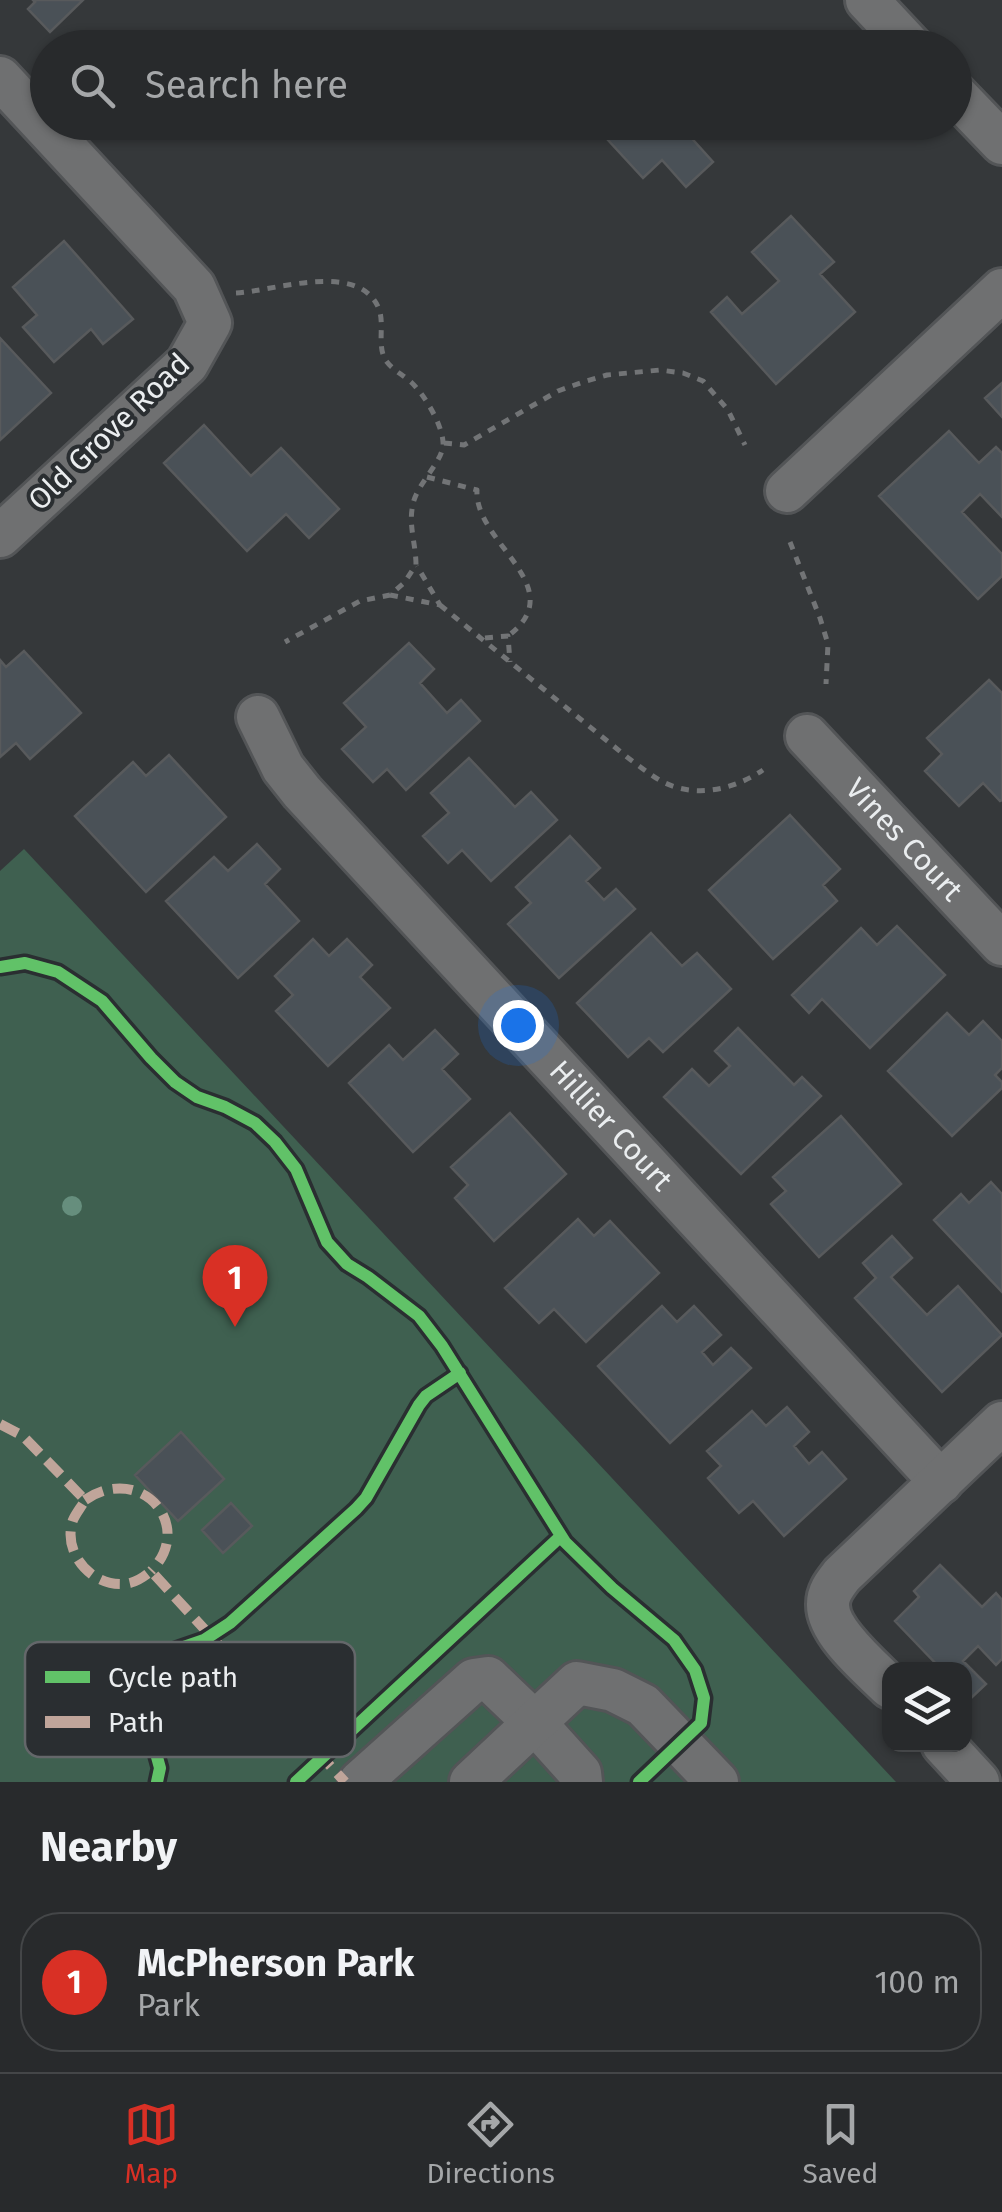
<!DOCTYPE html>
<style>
:root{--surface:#282a2c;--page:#303234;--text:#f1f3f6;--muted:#a5a7a9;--line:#444648;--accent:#d93025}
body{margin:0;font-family:"Fira Sans",sans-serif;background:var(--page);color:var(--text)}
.controls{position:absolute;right:30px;bottom:30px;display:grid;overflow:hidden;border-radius:20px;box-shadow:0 2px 8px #0004}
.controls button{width:90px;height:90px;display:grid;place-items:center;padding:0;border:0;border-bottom:2px solid var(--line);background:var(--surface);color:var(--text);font:50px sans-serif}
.you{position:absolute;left:518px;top:1025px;width:35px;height:35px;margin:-25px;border:8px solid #fff;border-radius:50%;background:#1a73e8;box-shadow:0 0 0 15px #1a73e833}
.badge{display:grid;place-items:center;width:65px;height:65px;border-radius:50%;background:var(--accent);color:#fff;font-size:32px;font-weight:700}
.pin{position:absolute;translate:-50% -82px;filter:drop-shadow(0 2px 5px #0008)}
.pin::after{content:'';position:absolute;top:52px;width:35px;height:30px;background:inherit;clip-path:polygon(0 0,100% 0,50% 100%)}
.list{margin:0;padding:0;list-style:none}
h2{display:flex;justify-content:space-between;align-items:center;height:130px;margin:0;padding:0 40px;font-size:42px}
h2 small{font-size:32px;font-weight:400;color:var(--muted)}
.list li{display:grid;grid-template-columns:65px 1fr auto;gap:30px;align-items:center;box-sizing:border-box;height:140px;margin:0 20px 20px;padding:0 20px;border:2px solid var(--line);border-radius:40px}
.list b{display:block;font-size:38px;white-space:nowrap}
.list p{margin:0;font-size:32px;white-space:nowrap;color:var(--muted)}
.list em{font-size:32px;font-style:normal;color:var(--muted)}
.icon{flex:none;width:55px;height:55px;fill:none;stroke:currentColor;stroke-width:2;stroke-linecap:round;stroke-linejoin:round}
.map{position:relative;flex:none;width:1002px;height:1782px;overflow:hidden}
.search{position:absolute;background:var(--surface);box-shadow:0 2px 8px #0004;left:30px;right:30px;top:30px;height:110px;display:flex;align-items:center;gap:25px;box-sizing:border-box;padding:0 35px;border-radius:55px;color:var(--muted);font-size:38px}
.sheet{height:290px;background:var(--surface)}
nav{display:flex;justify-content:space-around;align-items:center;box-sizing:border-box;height:140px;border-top:2px solid var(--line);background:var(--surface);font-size:28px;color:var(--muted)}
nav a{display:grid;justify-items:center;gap:5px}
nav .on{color:var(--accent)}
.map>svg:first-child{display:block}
.green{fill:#3f6050}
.building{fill:#4a5157;stroke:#585a5c;stroke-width:2.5}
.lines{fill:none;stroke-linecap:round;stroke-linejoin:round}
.minor-casing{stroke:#535557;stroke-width:48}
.path{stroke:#727476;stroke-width:5;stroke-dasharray:8 8;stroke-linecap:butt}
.minor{stroke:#6f7071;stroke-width:42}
.quiet{stroke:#c0a59a;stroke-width:10;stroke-dasharray:20 10;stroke-linecap:butt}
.cycleway-casing{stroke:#2a2e31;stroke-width:19}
.cycleway{stroke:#61c268;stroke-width:12}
.tree{fill:#668e7d}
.labels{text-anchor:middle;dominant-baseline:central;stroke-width:8;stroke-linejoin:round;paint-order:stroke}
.street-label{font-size:30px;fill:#eaedef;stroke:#2a2e31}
.key{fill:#2a2e31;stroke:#64676a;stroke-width:2.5}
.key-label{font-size:28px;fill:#eaedef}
</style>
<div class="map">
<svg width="1002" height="1782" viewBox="0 0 1002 1782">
<rect width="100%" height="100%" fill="#35383a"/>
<path class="green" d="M24 849 896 1782H0V871Z"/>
<path class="building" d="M33 0H83L50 32 28 9 35 2Z
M569 122H677L713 162 686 187 662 160 643 178 595 126 582 137Z
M791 216 834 262 820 274 855 312 776 384 711 312 727 297 742 314 779 281 752 252Z
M64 241 133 319 103 344 91 329 54 362 23 327 37 315 13 287Z
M0 338 51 393 0 440Z
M1002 383V417L985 398Z
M204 425 251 476 281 448 339 509 309 538 286 514 247 551 164 463Z
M949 431 979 463 996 447 1002 453V517L980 494 962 512 1002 554V576L978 599 879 496Z
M409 643 434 669 420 683 447 713 461 700 480 721 406 790 387 769 373 782 342 749 366 727 344 703Z
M24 651 81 713 30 759 16 743 0 757V660L6 667Z
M989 680 1002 693V800L1000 801 983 783 959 806 925 771 942 754 927 738Z
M169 755 226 817 146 892 75 816 133 762 146 776Z
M469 758 515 807 531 792 557 820 491 881 462 850 448 863 423 836 449 813 431 793Z
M790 815 840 869 823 885 837 901 773 959 709 890Z
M570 836 600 868 586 881 604 900 616 889 635 909 559 978 508 924 531 903 516 887Z
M257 844 280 869 265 884 299 921 238 978 166 901 214 857 228 871Z
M897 926 945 975 870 1048 822 999 809 1013 792 995 861 928 877 945Z
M651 933 682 966 697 953 731 989 663 1052 649 1038 628 1057 577 1003Z
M313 939 329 956 347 939 372 965 360 977 390 1008 328 1066 276 1011 293 995 275 976Z
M947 1013 969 1035 983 1021 1002 1041V1068L995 1075 1002 1082V1088L952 1136 888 1071Z
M738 1028 794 1085 802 1077 821 1096 741 1174 664 1097 692 1069 709 1086 730 1066 715 1051Z
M435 1030 458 1054 442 1069 470 1099 413 1152 349 1083 389 1045 403 1060Z
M510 1113 566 1174 494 1241 455 1198 468 1185 451 1167Z
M841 1116 901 1184 819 1257 771 1204 786 1191 773 1177Z
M991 1182 1002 1194V1292L934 1220 961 1194 969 1203Z
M578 1219 594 1236 610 1221 659 1273 586 1342 554 1309 539 1323 505 1288Z
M892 1236 912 1258 891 1277 927 1315 958 1286 1002 1335 942 1392 855 1298 876 1278 863 1263Z
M662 1306 677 1322 694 1306 721 1335 702 1352 713 1365 731 1348 751 1368 670 1443 598 1366Z
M787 1407 809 1432 794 1446 809 1464 822 1452 846 1479 784 1536 753 1501 739 1513 708 1478 721 1466 707 1451 752 1411 766 1426Z
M181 1432 224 1479 178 1521 135 1475Z
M231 1503 252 1526 223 1553 202 1530Z
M940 1565 982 1607 996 1593 1002 1600V1659L996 1665 978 1646 963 1661 986 1684 971 1698 964 1692V1670H942L895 1621 919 1597 914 1591Z"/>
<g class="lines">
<g class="minor-casing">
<g id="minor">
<path d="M867 0 912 48"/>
<path d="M0 78 194 287 210 323 187 364 0 536"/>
<path d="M954 93 1002 143"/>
<path d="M787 491 1002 290"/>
<path id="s1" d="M258 717 283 768 302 792 941 1482"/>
<path id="s2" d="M807 736 1002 944"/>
<path d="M890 1687C871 1668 827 1632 828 1604 828 1592 835 1584 842 1575L1002 1423"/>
<path d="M943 1744 978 1782"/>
<path d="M360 1782 474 1680 488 1678 535 1723 580 1773 581 1782"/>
<path d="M471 1782 577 1683 613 1690 643 1705 717 1782"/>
</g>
</g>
<path class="path" d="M236 293C274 291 360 260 379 309 385 325 376 348 387 362 393 370 403 375 411 382 424 394 442 424 443 442 445 460 417 483 413 504 408 525 416 544 416 565L404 583 390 595 360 601 285 642
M444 443 464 445 558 391 583 382 607 375 660 370 683 373 703 381 728 410 745 445
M427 477 477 490C474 543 573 587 508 636
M790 542 820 618 828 644 826 684
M390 595 440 605 417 566
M440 605 627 757C638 765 649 774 661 781 695 799 733 790 763 770
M485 638 508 636 510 662"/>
<use href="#minor" class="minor"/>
<path class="quiet" d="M0 1424 23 1436 85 1500C82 1506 76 1513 73 1520 61 1554 95 1591 130 1583 138 1581 145 1576 151 1571L345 1782
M85 1500C141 1462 196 1526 151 1571"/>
<g class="cycleway-casing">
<path id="cycleway" d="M0 967 25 963 58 972 102 1001 151 1058 175 1082 197 1097 225 1107 255 1123 275 1142 296 1169 327 1242 347 1264 368 1277 419 1316 442 1346 565 1542 612 1588 674 1640 695 1670 704 1698 701 1723 639 1782
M157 1782 160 1768 154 1746 135 1702 132 1684 135 1669 143 1661 204 1640 230 1623 356 1509 366 1498 419 1405 426 1396 460 1373
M296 1782 561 1536"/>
</g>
<use href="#cycleway" class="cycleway"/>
</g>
<circle class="tree" cx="72" cy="1206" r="10"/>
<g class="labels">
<g class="street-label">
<text transform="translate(109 432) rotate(-44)">Old Grove Road</text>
<text stroke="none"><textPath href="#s2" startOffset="142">Vines Court</textPath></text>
<text stroke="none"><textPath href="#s1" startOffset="542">Hillier Court</textPath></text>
</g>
</g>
<rect x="25" y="1642" width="330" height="115" rx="15" class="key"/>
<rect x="45" y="1671" width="45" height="12" fill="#61c268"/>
<rect x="45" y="1716" width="45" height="12" fill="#c0a59a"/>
<g class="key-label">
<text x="108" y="1687">Cycle path</text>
<text x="108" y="1732">Path</text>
</g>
</svg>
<div class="controls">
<button><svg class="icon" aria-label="layers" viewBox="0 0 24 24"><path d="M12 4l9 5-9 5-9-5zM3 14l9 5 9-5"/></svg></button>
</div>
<div class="you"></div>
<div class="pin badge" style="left:235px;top:1327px">1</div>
<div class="search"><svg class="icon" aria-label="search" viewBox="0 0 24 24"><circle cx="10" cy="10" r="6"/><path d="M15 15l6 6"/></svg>Search here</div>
</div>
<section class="sheet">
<h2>Nearby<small></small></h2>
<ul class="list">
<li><span class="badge">1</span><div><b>McPherson Park</b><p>Park</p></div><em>100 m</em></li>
</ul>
</section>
<nav>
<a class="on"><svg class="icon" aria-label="map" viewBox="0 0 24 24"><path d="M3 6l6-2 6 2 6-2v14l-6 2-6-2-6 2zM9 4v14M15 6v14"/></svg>Map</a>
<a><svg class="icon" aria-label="directions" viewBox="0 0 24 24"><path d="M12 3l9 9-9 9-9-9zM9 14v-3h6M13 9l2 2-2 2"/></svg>Directions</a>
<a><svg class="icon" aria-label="saved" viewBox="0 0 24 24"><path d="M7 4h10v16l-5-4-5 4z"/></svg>Saved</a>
</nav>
